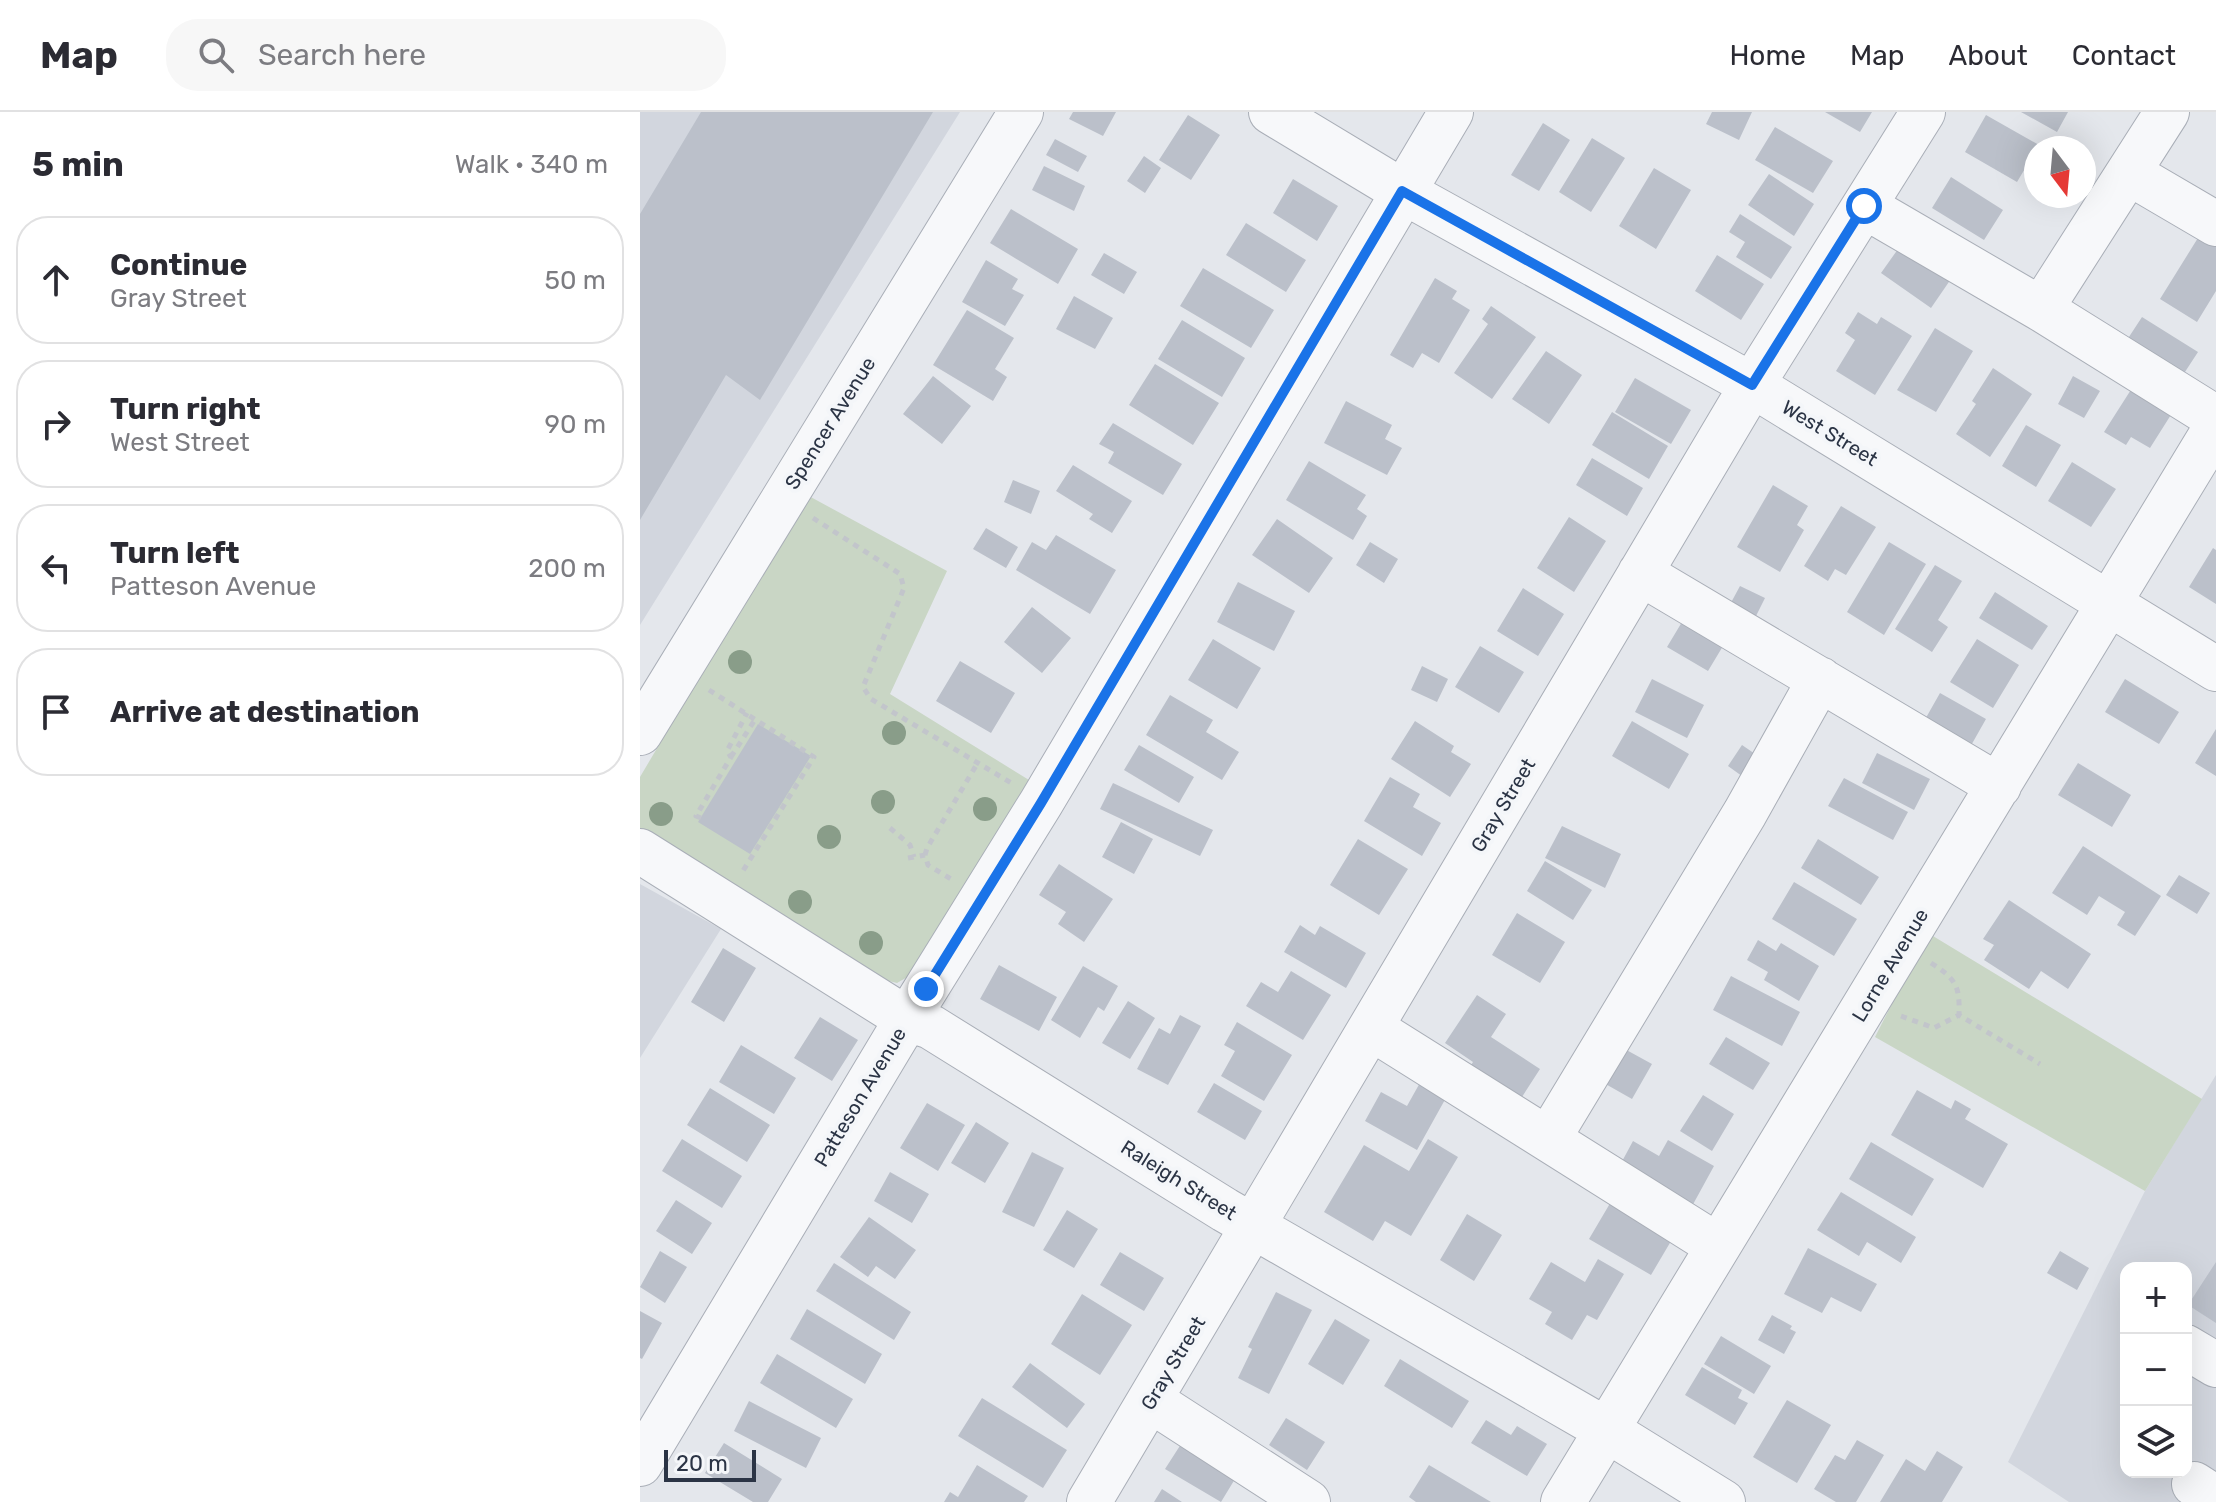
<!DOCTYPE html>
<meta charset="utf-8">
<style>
:root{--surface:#fff;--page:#f7f7f7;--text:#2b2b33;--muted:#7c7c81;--line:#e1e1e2}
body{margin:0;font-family:Rubik,sans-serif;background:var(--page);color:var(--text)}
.controls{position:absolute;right:24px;bottom:24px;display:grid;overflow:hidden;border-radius:16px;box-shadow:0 8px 32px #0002}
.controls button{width:72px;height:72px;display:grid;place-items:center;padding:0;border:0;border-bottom:2px solid var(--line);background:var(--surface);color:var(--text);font:40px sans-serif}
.compass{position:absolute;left:1384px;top:24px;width:72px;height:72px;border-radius:50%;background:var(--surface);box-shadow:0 8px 32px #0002;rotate:164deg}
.scale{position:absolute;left:24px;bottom:20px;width:92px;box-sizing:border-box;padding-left:8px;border:4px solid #2b3445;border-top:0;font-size:22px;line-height:28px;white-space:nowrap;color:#2b3445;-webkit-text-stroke:6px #f4f6f9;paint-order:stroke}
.stop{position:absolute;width:24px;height:24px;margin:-18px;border:6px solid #1a73e8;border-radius:50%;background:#fff}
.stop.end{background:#1a73e8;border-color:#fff;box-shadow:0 2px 8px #0008}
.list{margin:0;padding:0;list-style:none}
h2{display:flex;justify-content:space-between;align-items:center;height:104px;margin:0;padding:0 32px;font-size:34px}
h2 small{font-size:26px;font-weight:400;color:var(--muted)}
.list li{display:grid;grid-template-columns:52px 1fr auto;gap:24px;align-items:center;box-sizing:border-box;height:128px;margin:0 16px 16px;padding:0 16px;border:2px solid var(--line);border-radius:32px}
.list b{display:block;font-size:30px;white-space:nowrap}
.list p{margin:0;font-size:26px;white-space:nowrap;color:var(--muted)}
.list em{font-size:26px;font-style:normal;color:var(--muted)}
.icon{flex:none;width:44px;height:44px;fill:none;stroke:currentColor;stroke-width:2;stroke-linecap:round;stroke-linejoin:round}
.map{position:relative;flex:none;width:1576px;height:1390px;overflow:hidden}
header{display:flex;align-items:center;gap:48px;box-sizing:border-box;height:112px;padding:0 40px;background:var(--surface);border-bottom:2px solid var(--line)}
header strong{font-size:38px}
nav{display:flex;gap:44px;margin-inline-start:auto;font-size:28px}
.search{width:560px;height:72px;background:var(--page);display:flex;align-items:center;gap:20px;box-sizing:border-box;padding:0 28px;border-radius:32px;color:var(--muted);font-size:30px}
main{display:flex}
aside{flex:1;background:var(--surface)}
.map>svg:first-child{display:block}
.built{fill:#d2d6de;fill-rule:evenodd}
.green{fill:#c9d6c5}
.building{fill:#bbc0ca}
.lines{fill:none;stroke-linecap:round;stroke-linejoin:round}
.minor-casing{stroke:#a9aeb7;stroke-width:46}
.path{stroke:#c2c5cb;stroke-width:5;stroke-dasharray:6 6;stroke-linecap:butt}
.minor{stroke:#f7f8fa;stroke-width:44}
.tree{fill:#899d89}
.route{stroke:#1a73e8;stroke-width:10}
.labels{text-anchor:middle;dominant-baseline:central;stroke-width:8;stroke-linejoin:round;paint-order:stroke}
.street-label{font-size:20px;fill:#2b3445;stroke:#f4f6f9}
</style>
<header>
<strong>Map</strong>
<div class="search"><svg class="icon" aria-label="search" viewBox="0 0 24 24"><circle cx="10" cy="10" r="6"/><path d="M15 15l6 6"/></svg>Search here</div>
<nav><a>Home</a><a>Map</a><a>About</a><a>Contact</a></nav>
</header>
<main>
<aside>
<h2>5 min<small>Walk · 340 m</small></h2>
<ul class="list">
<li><svg class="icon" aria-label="ahead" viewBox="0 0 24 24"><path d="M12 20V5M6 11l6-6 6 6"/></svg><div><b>Continue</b><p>Gray Street</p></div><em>50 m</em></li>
<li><svg class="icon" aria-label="right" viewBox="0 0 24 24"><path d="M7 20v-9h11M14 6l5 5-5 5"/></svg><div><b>Turn right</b><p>West Street</p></div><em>90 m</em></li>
<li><svg class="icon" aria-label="left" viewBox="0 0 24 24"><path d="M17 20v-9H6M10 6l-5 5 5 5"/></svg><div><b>Turn left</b><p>Patteson Avenue</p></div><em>200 m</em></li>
<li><svg class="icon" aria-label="arrive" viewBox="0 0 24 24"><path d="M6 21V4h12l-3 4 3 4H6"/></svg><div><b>Arrive at destination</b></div></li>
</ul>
</aside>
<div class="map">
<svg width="1576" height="1390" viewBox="0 0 1576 1390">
<rect width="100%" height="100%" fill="#e4e7ec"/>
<path class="built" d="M0 0H320L0 513Z
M0 772 81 817 0 946Z
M1576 963V1390H1429L1368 1350 1505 1079ZM1486 1156H1546V1360H1486Z"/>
<path class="green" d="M167 383 307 459 250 582 389 668 269 864 257 871 245 868 0 724V665Z
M1288 821 1562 987 1505 1079 1235 925Z"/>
<path class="building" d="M61 0H293L120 288 86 263 0 408V102Z
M433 0H476L463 24 429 7Z
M1072 0H1112L1099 28 1066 12Z
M1185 0H1232L1220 20Z
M1381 0H1428L1417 20Z
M548 3 580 23 551 68 519 48Z
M1346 3 1399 33 1377 70 1325 40Z
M903 11 930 28 899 79 871 63Z
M1135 15 1193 49 1173 81 1115 48Z
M952 26 985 46 951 100 919 80Z
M415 27 447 44 438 60 406 43Z
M504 44 521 56 505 81 487 69Z
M404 54 445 74 434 99 392 78Z
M1014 56 1051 78 1016 137 979 114Z
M1129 62 1174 92 1154 124 1108 93Z
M1311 65 1363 98 1344 128 1292 96Z
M653 67 698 94 677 129 633 101Z
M371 97 438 137 418 172 350 131Z
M1100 102 1152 135 1131 167 1096 145 1105 130 1089 120Z
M606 111 666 148 646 180 586 143Z
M1566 113 1576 119V179L1557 210 1520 187Z
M1263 130 1313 164 1291 196 1241 161Z
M464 141 497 160 484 182 451 163Z
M1077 143 1124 172 1101 208 1055 179Z
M346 148 378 167 372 177 384 183 365 214 322 190Z
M563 156 634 198 611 236 540 194Z
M795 166 817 179 812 187 830 198 799 251 782 241 773 256 750 243Z
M434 184 473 206 455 237 416 217Z
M851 194 896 225 852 287 814 261 848 212 842 207Z
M327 198 374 226 355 257 367 265 353 289 293 253Z
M1218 200 1237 212 1241 205 1272 224 1235 283 1196 259 1215 228 1205 221Z
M1502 205 1558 240 1541 266 1485 231Z
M542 208 605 246 582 285 518 247Z
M1295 216 1333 239 1296 300 1257 278Z
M906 239 942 263 909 312 872 287Z
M515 252 579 291 553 333 489 293Z
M1353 256 1392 282 1350 345 1316 322 1336 292 1332 289Z
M293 264 331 294 302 332 263 302Z
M1433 264 1460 279 1444 306 1418 292Z
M995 266 1051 298 1031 332 975 300Z
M1494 273 1534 298 1510 336 1491 325 1486 333 1464 320Z
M706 289 752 313 745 327 762 336 747 363 684 331Z
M972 300 1028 334 1009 367 952 333Z
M473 311 542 352 523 383 468 351 474 340 459 332Z
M1386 313 1421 333 1396 375 1362 354Z
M952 346 1003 376 987 404 936 373Z
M669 349 726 383 717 397 727 404 713 428 646 388Z
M1432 350 1476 377 1451 415 1408 389Z
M433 353 492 389 472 421 449 407 453 402 416 379Z
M373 368 400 379 391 402 364 390Z
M1133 373 1168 394 1157 413 1164 418 1140 460 1097 435Z
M1201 394 1236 415 1206 463 1195 457 1188 469 1164 454Z
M929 405 966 429 934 480 897 456Z
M637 407 693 446 669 481 612 443Z
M346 416 378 435 366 456 333 437Z
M416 423 476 458 450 502 376 458 392 430 406 438Z
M730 430 758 447 744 471 716 453Z
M1249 430 1286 452 1244 523 1207 500Z
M1573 436 1576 438V492L1549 475Z
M1295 453 1322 469 1298 508 1308 515 1292 540 1255 517Z
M598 470 655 499 634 539 577 510Z
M1100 474 1125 486 1113 510 1087 498Z
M883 476 924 502 898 544 857 519Z
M1355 480 1408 514 1392 538 1339 506Z
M392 495 431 526 402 561 364 530Z
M1045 505 1086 529 1068 559 1027 535Z
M573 527 621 556 597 597 548 568Z
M1337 527 1379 553 1353 596 1310 570Z
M840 534 884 560 859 601 815 575Z
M320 549 375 581 351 621 296 589Z
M782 554 808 567 797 590 771 578Z
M1012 567 1064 593 1047 626 995 600Z
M1485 567 1539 600 1519 632 1465 600Z
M1300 581 1346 607 1329 637 1283 611Z
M530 583 573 608 566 620 599 640 582 668 506 623Z
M775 609 814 634 811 640 831 652 810 685 751 647Z
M992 609 1049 642 1029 677 972 644Z
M118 612 171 644 110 742 58 710Z
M1576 617V664L1555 651Z
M499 633 554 665 539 691 484 658Z
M1102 633 1121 646 1106 667 1088 654Z
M1237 641 1290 667 1274 698 1222 671Z
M1438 651 1491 683 1472 715 1418 683Z
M750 665 780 682 773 695 801 711 782 744 724 709Z
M1204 666 1268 700 1253 728 1188 694Z
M473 671 573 718 560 744 460 697Z
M481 710 513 727 494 762 462 745Z
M922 714 981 742 965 776 905 746Z
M718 727 768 757 739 803 690 773Z
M1178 727 1239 765 1221 793 1161 756Z
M1443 734 1521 784 1495 824 1477 813 1485 800 1459 784 1447 803 1412 781Z
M905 749 952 778 933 808 887 779Z
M419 752 473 787 444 830 418 812 426 800 399 783Z
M1539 763 1570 781 1557 802 1526 783Z
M1154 770 1217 807 1194 844 1132 807Z
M1369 788 1451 842 1428 877 1401 859 1389 877 1344 848 1354 833 1343 827Z
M877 801 925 830 900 871 852 843Z
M660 813 675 823 680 814 726 841 706 876 644 840Z
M1118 828 1136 839 1141 831 1179 854 1159 889 1124 868 1128 860 1107 848Z
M83 836 116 856 84 910 51 890Z
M359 853 417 885 399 919 340 887Z
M443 854 478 874 464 899 458 895 440 926 411 908Z
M651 859 691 883 663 928 606 894 621 870 638 880Z
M1091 864 1160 900 1142 934 1073 898Z
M837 883 866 902 851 925 900 957 880 988 830 955 833 950 805 931Z
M488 889 515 906 490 947 462 931Z
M540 903 561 914 528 973 497 957 519 916 530 922Z
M180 905 218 928 192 969 154 946Z
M597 910 652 943 624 989 581 964 595 939 584 933Z
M1086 925 1130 951 1113 978 1069 952Z
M101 933 156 966 134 1002 79 970Z
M981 935 1012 952 992 987 962 970Z
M786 960 812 975 777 1038 725 1009 741 980 767 994Z
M574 971 622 999 605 1028 557 1000Z
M70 976 130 1013 107 1050 47 1013Z
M1277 978 1311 997 1315 988 1331 997 1325 1007 1368 1032 1343 1076 1251 1023Z
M1063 983 1094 1002 1072 1039 1040 1019Z
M287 991 325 1013 298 1059 260 1036Z
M336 1010 369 1031 345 1071 311 1051Z
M42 1027 102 1064 82 1096 22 1059Z
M788 1027 818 1045 771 1124 745 1109 733 1129 684 1100 724 1033 769 1059Z
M1028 1028 1074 1054 1051 1096 979 1055 993 1029 1019 1044Z
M1231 1030 1294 1067 1272 1104 1209 1067Z
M392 1040 424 1056 394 1115 362 1100Z
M250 1060 289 1082 272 1111 234 1089Z
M1201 1080 1276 1125 1261 1151 1227 1130 1219 1144 1177 1118Z
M36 1088 72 1111 52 1142 16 1119Z
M972 1088 1034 1124 1011 1163 949 1127Z
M427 1098 458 1117 434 1156 403 1138Z
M827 1102 862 1123 834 1169 800 1148Z
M229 1105 276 1138 255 1167 236 1154 228 1165 200 1145Z
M1168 1136 1237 1172 1221 1200 1191 1185 1182 1201 1144 1182Z
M20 1139 47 1155 25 1191 0 1175Z
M1420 1139 1449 1156 1437 1178 1407 1161Z
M480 1140 524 1166 504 1199 460 1173Z
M958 1147 984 1162 957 1208 947 1203 932 1228 905 1212 912 1200 889 1187 911 1150 945 1170Z
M1576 1150V1211L1548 1193Z
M194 1151 271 1200 254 1228 176 1179Z
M636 1180 672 1198 629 1282 598 1266 612 1237 608 1235Z
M442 1182 492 1213 460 1263 411 1232Z
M167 1197 242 1242 225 1272 150 1227Z
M0 1199 22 1211 2 1247 0 1246Z
M1132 1203 1152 1214 1150 1217 1156 1220 1144 1242 1118 1228Z
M695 1207 730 1228 703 1273 668 1252Z
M1081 1224 1131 1254 1114 1282 1064 1252Z
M137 1242 213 1287 196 1316 120 1271Z
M760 1247 829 1289 812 1316 744 1274Z
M390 1251 445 1292 427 1316 372 1275Z
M1062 1255 1102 1278 1098 1286 1108 1291 1095 1313 1045 1283Z
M342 1286 427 1338 403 1376 318 1324Z
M1147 1288 1191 1313 1157 1371 1113 1345Z
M109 1289 181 1326 166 1356 94 1319Z
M646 1306 685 1330 667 1358 629 1333Z
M846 1308 871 1323 877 1314 907 1332 887 1364 831 1331Z
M1217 1328 1244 1343 1216 1390H1196L1174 1377 1195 1343 1205 1348Z
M543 1329 598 1362 581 1390 525 1357Z
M84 1331 142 1367 128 1390H113L65 1361Z
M1297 1339 1323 1355 1302 1390H1240L1266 1347 1285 1359Z
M337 1353 388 1384 384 1390H304L310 1380 318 1385Z
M789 1353 851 1390H776L769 1385Z
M522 1377 542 1390H514Z"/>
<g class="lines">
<g class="minor-casing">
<path id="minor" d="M631 0 762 79 1112 273 1576 557
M1489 61 1576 112
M1224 94 1401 197 1576 306
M1401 197 1527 0
M1000 461 1359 674
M0 621 381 0
M0 739 267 907 291 915 585 1098 965 1317 1083 1390
M731 916 1078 1134
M908 1027 1105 701 1180 567
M1546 1235 1576 1253
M510 1288 668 1390
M0 1352 256 925 401 691 811 0
M1554 1372 1576 1386
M449 1390 1112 273 1283 0
M923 1390 1576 315"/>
</g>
<path class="path" d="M173 406 260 462 264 476 223 575 231 587 373 672
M69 578 174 645 101 762
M91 645 116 606
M61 706 56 704 91 645 87 639 107 601
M250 716 270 733 274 745
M285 743 287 736 337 652
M268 746 285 743 288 753 311 767
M1291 851C1316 867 1320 874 1319 903L1400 952
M1261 904 1294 916 1319 903"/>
<use href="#minor" class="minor"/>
</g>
<g class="tree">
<circle cx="100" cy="550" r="12"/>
<circle cx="254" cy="621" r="12"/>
<circle cx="243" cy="690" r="12"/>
<circle cx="345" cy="697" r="12"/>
<circle cx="21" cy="702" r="12"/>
<circle cx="189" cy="725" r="12"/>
<circle cx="160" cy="790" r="12"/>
<circle cx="231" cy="831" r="12"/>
</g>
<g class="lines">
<path class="route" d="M286 877 401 691 762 79 1112 273 1224 94"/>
</g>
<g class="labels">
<g class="street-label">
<text transform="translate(190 311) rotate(-58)">Spencer Avenue</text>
<text transform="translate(1190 321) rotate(31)">West Street</text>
<text transform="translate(863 693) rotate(-59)">Gray Street</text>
<text transform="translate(1250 853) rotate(-59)">Lorne Avenue</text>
<text transform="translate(220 985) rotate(-59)">Patteson Avenue</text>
<text transform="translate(539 1068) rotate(32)">Raleigh Street</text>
<text transform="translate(533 1251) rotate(-59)">Gray Street</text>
</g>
</g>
</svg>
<div class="controls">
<button>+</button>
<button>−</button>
<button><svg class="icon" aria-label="layers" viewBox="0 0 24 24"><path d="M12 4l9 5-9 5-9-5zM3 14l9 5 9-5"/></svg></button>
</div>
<svg class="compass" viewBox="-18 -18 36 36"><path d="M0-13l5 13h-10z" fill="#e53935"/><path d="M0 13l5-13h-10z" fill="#7c7c81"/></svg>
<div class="scale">20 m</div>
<div class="stop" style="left:1224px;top:94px"></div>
<div class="stop end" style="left:286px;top:877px"></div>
</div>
</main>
